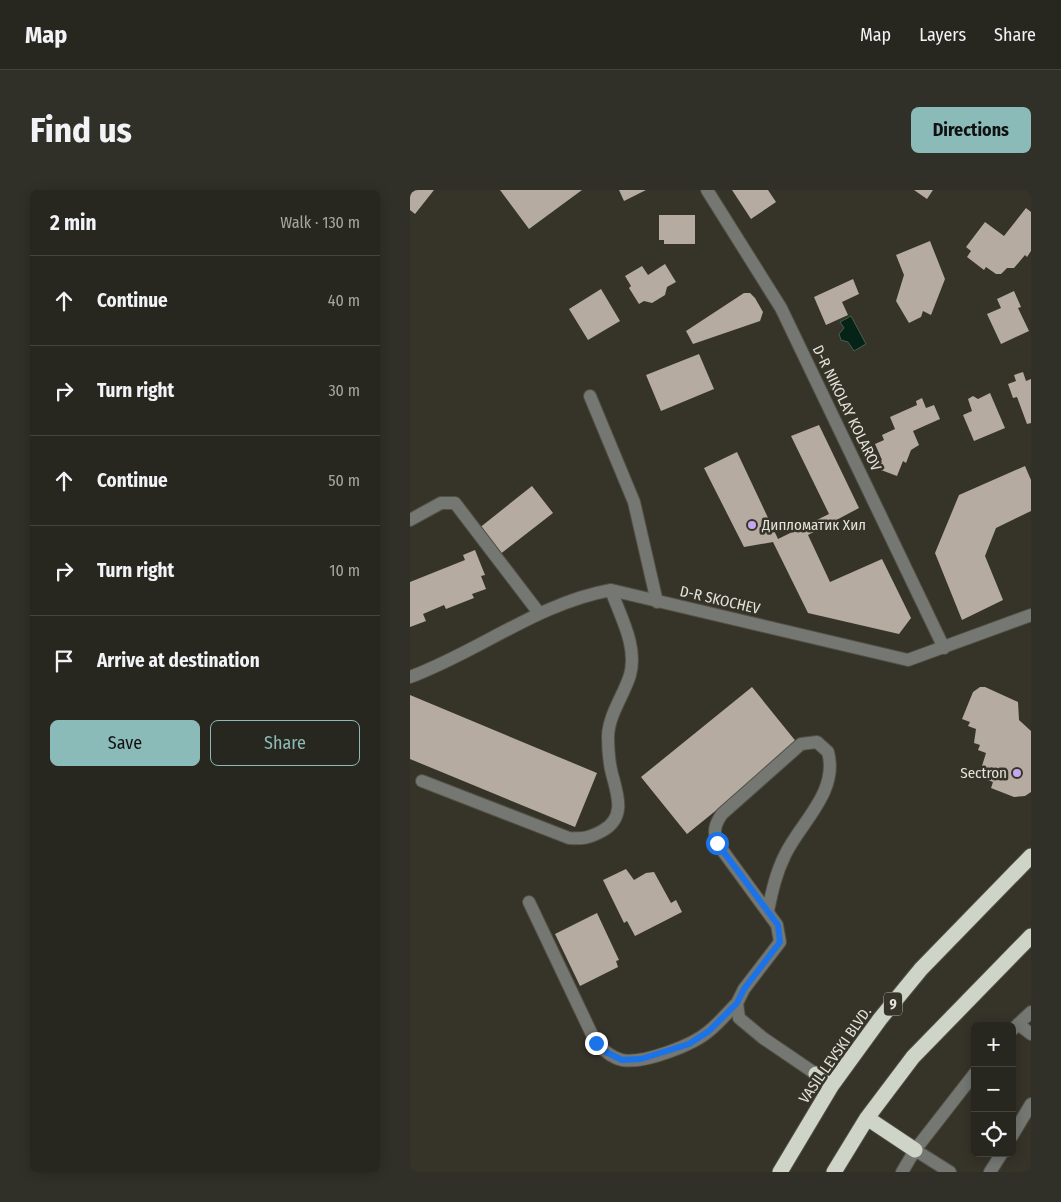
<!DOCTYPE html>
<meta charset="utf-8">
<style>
:root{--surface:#28271f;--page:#302f28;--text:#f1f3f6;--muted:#a5a5a4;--line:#44443d;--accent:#8bbbb9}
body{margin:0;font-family:"Fira Sans Condensed",sans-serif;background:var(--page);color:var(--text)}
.controls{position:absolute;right:15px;bottom:15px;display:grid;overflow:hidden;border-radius:8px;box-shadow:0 2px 12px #0003}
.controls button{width:45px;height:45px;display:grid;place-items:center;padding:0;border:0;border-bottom:1px solid var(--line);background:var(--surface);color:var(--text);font:25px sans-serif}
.stop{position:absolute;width:15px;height:15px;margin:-11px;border:4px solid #1a73e8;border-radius:50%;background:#fff}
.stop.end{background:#1a73e8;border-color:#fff;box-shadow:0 1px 5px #0008}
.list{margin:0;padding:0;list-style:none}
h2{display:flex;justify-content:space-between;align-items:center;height:65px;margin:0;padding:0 20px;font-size:21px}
h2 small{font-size:16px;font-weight:400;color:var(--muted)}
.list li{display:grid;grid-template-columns:32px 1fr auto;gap:15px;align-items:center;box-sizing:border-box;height:90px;padding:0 20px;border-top:1px solid var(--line)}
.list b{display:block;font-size:19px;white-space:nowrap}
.list em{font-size:16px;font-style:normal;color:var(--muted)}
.actions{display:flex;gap:10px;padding:15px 20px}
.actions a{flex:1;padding:11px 0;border:1px solid var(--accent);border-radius:8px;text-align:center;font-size:18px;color:var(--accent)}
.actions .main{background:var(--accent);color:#111}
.icon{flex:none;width:28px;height:28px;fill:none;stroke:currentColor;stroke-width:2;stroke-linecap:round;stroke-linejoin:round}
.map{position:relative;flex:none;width:621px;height:982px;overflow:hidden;border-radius:8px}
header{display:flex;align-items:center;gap:30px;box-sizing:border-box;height:70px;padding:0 25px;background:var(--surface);border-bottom:1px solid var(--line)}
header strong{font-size:24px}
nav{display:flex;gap:28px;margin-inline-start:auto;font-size:18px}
.intro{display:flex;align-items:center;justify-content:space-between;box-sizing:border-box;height:120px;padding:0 30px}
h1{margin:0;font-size:35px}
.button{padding:12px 22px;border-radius:8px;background:var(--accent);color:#111;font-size:18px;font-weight:700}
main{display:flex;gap:30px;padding:0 30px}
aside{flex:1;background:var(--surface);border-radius:8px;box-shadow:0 2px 12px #0003}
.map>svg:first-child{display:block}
.water{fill:#052317;stroke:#485d52}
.building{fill:#b6aba0}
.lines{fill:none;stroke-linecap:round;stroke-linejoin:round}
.minor-casing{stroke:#525045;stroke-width:14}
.highway-casing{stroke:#525045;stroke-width:17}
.minor{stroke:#747772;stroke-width:12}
.highway{stroke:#ced5c8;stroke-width:15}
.route{stroke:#1a73e8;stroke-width:6}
.poi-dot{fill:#c5a7f1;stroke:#363429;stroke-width:2}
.labels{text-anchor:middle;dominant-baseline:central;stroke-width:5;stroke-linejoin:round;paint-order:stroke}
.shield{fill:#363429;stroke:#b0aea6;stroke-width:1}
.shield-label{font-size:14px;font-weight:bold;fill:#e4e3db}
.street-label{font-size:15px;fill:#e4e3db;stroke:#363429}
.poi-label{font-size:15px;fill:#e4e3db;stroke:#363429;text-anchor:start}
</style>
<header>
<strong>Map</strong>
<nav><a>Map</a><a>Layers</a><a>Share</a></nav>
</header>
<div class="intro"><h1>Find us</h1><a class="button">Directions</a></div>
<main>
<aside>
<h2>2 min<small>Walk · 130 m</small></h2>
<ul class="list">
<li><svg class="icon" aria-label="ahead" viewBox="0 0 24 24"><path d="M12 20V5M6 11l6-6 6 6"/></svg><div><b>Continue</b></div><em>40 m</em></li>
<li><svg class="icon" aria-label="right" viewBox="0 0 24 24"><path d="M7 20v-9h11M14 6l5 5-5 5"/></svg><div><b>Turn right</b></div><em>30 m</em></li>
<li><svg class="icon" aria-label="ahead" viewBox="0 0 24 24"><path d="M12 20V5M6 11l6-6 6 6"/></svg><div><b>Continue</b></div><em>50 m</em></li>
<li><svg class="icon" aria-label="right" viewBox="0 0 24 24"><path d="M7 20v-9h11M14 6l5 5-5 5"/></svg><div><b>Turn right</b></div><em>10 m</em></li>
<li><svg class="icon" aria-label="arrive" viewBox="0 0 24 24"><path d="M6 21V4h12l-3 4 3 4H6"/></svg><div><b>Arrive at destination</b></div></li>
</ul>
<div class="actions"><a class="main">Save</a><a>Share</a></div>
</aside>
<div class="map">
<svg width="621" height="982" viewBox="0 0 621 982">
<rect width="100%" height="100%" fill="#363429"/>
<path class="water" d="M441 126 456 154 444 161 438 152 431 150 429 144 434 138 430 132Z"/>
<path class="building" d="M0 0H24L5 24 0 20Z
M90 0H172L119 39Z
M209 0H236L214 11Z
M322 0H358L366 12 341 29Z
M504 0H523L517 9Z
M616 18 621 22V61L617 67 615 65 604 78H597L591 84H586L576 77 574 80 557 67 561 61 556 57 575 32 594 46Z
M249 25H285V54H254V50H249Z
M520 51 535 89 521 125 513 121 511 127 499 133 486 111 494 85 486 65Z
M255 74 266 92 257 97 255 105 242 113 234 111 229 114 219 98 221 96 215 86 232 76 238 85Z
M443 89 449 104 432 112 438 125 416 135 404 107Z
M191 99 210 131 178 150 159 119Z
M604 101 611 117 608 118 619 141 591 154 577 124 591 118 587 109Z
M334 103H340L345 108 353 122 350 131 283 154 276 141Z
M289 164 304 199 251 221 236 185Z
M613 182 616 191 621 189V233L617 234 607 207 603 208 598 194 606 191 604 185Z
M580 203 595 238 564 251 553 225 562 221 558 209 563 206 568 209Z
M512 208 516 218 524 215 530 229 503 241 509 255 501 260 496 273 493 271 487 286 471 280 467 273 472 270 465 254 474 250 472 245 485 239 480 227 507 215 506 211Z
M409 235 449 318 398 345 420 392 472 369 501 428 489 444 398 423 363 352 334 357 294 278 327 262 368 349 419 324 381 246Z
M615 276 621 290V321L586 338 575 366 593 410 552 430 525 363 549 305Z
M122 296 143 323 89 365 68 339Z
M65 360 75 385 71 386 76 399 62 404 64 408 36 419 34 415 13 424 16 431 0 437V392L55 370 53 365Z
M342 497 388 554 277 644 231 587Z
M575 497 608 512 609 530 621 541V602L615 606 604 607 581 598 583 592 575 589 577 585 572 583 575 577 572 576 576 563 568 560 570 555 564 553 566 539 558 536 560 532 552 529 563 502 570 497Z
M0 505 187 583 165 637 0 569Z
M216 679 224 690 236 683 244 682 261 713 266 710 272 722 225 746 217 731 214 733 193 690Z
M187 723 209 770 206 771 208 777 170 796 145 744Z"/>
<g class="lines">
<g class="minor-casing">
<path id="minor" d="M297 0 371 118 534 458
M180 206 224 312 247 412
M0 330 31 313H45L129 423
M0 487C68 462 128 413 201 400L498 470 621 425
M12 591 159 648C173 649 179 648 192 641 216 628 208 606 202 584 199 572 198 558 198 546 199 524 214 505 220 485 228 456 210 426 201 400
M119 712 186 853C193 860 202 868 212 870 234 874 283 855 299 841 309 833 318 822 327 813
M358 721C362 701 366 683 375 665 390 633 429 602 418 562L407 552 391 554 312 624C305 634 303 641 307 653L367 735 370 752 334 799 327 813 329 828 353 848 406 884
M608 834 621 844
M602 840 621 822
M602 946 621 914
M505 960 540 982
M492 982 505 960 565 883
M580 982 592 963"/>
</g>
<g class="highway-casing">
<path id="highway" d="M406 884 422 895
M457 928 505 960
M370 982 422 895 470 829 511 779 621 666
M424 982 457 928 503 867 621 746"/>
</g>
<use href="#minor" class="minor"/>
<use href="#highway" class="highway"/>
</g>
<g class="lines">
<path class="route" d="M186 853 196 862 212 870 231 869 279 854 299 841 327 813 334 799 370 752 368 735 307 653"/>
</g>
<g class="poi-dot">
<circle cx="342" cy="335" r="5"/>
<circle cx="607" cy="583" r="5"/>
</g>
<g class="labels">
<rect class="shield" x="474" y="802.5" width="18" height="23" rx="4"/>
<g class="shield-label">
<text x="483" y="814">9</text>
</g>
<g class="street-label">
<text transform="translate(437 218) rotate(64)">D-R NIKOLAY KOLAROV</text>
<text transform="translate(310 410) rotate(13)">D-R SKOCHEV</text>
<text transform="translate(425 865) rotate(-55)">VASIL LEVSKI BLVD.</text>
</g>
<g class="poi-label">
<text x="352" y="335">Дипломатик Хил</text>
<text x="597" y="583" text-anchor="end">Sectron</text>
</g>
</g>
</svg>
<div class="controls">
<button>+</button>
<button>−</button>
<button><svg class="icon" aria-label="locate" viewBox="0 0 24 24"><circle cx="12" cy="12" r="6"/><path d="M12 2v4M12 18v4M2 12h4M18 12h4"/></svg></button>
</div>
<div class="stop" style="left:307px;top:653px"></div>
<div class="stop end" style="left:186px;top:853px"></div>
</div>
</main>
